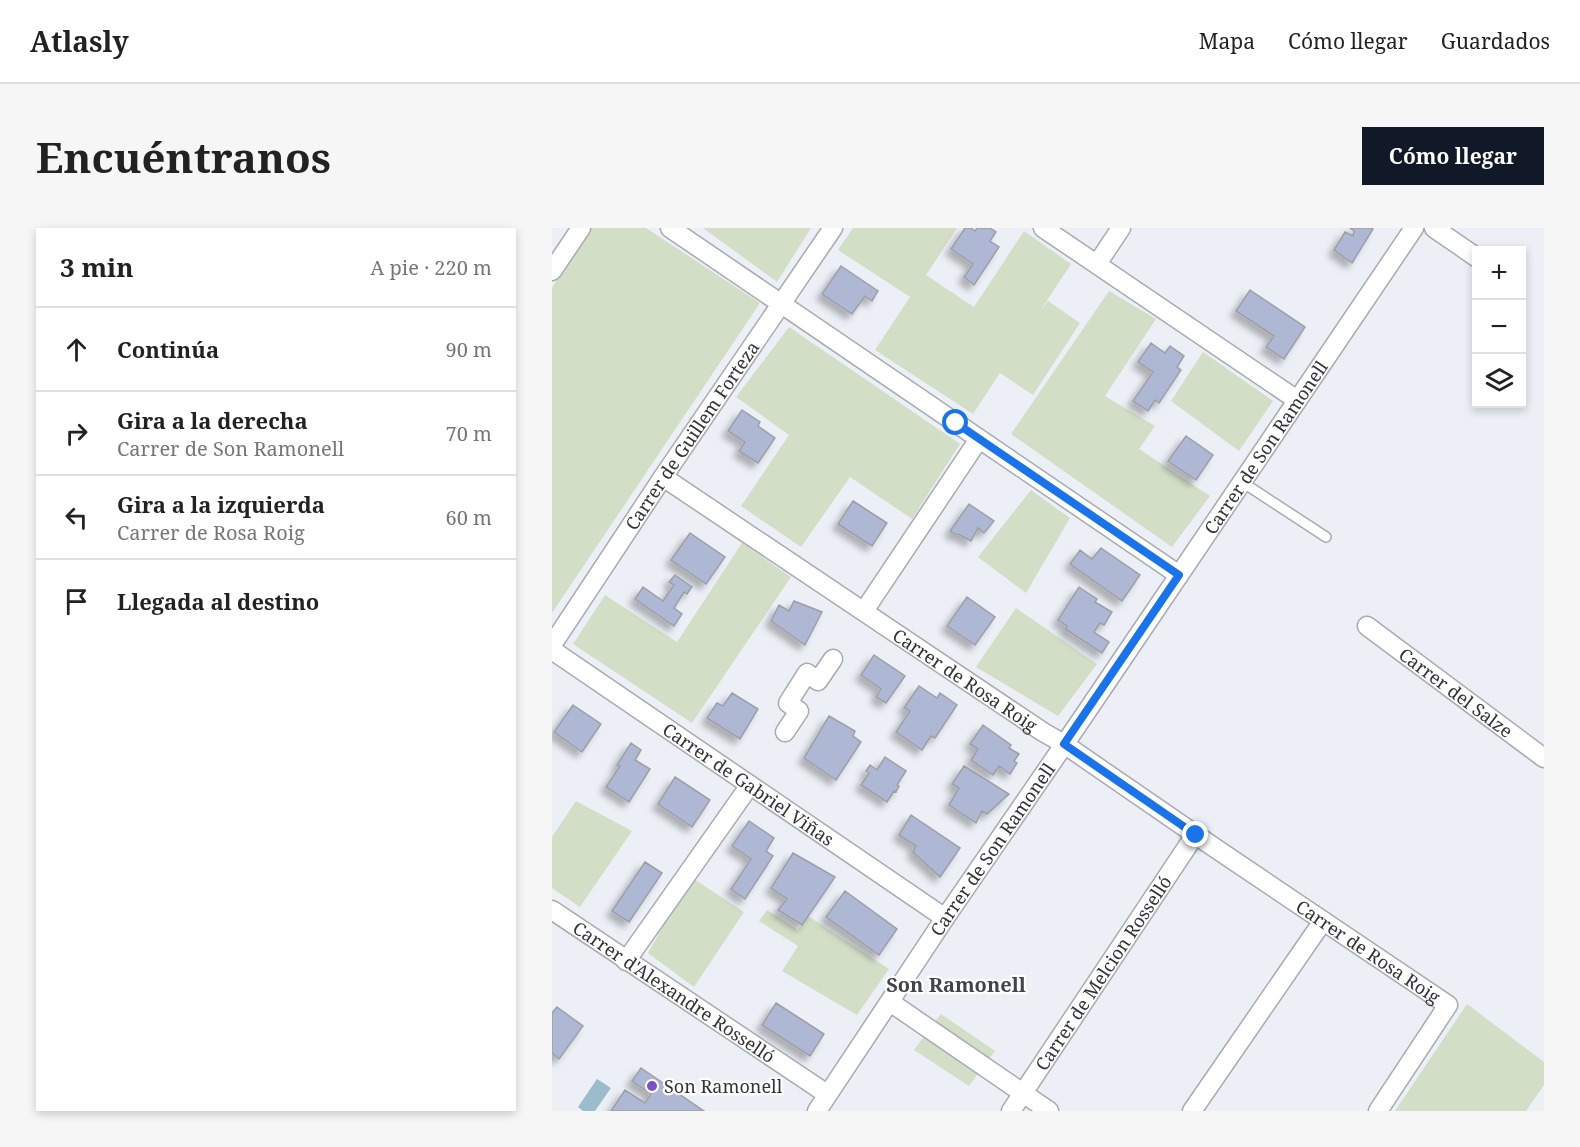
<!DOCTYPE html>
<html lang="es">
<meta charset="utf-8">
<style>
:root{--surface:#fff;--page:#f6f6f6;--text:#222;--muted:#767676;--line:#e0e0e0;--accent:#111827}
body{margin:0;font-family:"Noto Serif",serif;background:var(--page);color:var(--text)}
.controls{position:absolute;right:18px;top:18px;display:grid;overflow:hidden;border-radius:0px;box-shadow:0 3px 9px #0003}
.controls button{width:54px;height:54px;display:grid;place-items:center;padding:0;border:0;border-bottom:2px solid var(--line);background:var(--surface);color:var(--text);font:30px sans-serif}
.stop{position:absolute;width:18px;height:18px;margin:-14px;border:4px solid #1a73e8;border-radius:50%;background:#fff}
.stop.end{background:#1a73e8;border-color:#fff;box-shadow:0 2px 6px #0008}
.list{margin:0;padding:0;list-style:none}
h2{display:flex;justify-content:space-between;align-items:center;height:78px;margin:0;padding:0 24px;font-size:26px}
h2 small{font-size:20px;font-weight:400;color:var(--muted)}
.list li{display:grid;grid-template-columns:39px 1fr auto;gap:18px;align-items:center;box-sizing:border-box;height:84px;padding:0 24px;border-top:2px solid var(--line)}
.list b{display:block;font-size:22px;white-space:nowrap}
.list p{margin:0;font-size:20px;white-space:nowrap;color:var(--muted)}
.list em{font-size:20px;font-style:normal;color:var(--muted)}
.icon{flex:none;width:33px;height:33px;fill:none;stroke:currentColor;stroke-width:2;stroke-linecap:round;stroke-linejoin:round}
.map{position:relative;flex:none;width:992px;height:883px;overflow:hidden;border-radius:0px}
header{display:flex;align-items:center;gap:36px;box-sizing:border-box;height:84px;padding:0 30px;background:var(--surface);border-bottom:2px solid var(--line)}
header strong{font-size:28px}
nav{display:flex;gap:33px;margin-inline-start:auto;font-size:21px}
.intro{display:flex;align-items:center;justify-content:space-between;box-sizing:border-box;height:144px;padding:0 36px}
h1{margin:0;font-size:42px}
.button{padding:15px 27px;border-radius:0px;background:var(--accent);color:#fff;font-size:21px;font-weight:700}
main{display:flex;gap:36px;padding:0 36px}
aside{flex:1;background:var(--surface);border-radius:0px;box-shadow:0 3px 9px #0003}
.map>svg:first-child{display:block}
.green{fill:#d2dec6}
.water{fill:#9abccb}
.building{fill:#aeb7d4;stroke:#9d9fa6;stroke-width:1.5;filter:url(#shadow)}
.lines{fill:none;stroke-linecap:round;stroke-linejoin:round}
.lane-casing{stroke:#a8aab1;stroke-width:12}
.street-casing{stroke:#a8aab1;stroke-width:21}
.lane{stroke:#fff;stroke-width:9}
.street{stroke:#fff;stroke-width:18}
.route{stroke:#1a73e8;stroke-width:8}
.poi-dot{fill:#7c4fc7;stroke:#fff;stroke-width:2}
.labels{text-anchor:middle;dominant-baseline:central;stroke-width:4.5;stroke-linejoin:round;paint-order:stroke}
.street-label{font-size:18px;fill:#323336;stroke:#fff}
.poi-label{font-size:18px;fill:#323336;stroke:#fff;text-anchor:start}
.neighbourhood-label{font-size:20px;font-weight:bold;fill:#42444a;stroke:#fff}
</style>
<header>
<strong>Atlasly</strong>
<nav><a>Mapa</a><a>Cómo llegar</a><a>Guardados</a></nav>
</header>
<div class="intro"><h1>Encuéntranos</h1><a class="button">Cómo llegar</a></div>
<main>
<aside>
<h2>3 min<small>A pie · 220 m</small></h2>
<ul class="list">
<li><svg class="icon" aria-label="ahead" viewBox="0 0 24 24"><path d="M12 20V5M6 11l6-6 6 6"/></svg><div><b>Continúa</b></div><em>90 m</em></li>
<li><svg class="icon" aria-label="right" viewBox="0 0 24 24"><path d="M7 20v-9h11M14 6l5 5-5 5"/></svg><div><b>Gira a la derecha</b><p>Carrer de Son Ramonell</p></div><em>70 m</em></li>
<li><svg class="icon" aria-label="left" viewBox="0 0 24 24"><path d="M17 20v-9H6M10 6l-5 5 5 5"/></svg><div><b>Gira a la izquierda</b><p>Carrer de Rosa Roig</p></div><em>60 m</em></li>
<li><svg class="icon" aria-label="arrive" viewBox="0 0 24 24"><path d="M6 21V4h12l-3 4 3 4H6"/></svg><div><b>Llegada al destino</b></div></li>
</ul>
</aside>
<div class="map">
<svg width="992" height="883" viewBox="0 0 992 883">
<defs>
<filter id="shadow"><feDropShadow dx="-5.5" dy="5.5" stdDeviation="3" flood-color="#0004"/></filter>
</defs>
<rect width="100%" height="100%" fill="#eceff6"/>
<path class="green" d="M38 0H94L208 75 0 385V60Z
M151 0H259L225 54Z
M301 0H405L374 47 422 79 472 3 519 36 488 83 496 73 528 95 481 167 448 145 421 186 323 122 358 69 286 22Z
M557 63 604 91 553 168 603 198 587 221 658 268 620 319 459 206Z
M237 99 408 216 360 291 298 249 249 319 189 278 237 207 184 169Z
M651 124 721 173 687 223 619 173Z
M479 262 518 290 474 365 426 329Z
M190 315 239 349 140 495 21 416 53 367 125 414Z
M464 380 545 436 506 488 424 439Z
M24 573 80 603 28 679 0 660V609Z
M139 649 192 684 142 759 96 725Z
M215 682 246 702 256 688 337 741 305 787 230 743 246 718 207 693Z
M915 776 992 834V857L974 883H843Z
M389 786 443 823 417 858 362 822Z"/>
<path class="water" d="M45 851 59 860 43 883H31L26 879Z"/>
<path class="building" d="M413 0H419L423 3 425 0H438L444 4 438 13 447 19 422 57 412 49 421 36 399 21Z
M798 0H819L821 1 800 35 782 22 793 4 801 8 802 3Z
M289 38 326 63 320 73 313 68 300 86 270 66Z
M698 62 753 99 732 131 714 119 722 108 684 83Z
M599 115 613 125 618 118 632 128 625 139 629 142 607 175 603 172 596 183 581 173 601 144 586 134Z
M190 182 208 194 206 198 223 210 206 235 187 223 193 214 176 203Z
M634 208 661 227 644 252 616 233Z
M301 273 335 295 320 318 286 296Z
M417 276 442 293 432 305 426 300 419 313 406 306 404 307 398 303Z
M138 305 173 329 154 356 119 332Z
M549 320 588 347 570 373 518 336 528 322 540 331Z
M123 347 140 359 135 366 132 364 122 380 130 386 122 398 83 371 91 359 111 373 122 357 117 354Z
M527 359 545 371 543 374 560 384 552 397 548 395 542 404 557 414 550 425 513 401 515 398 506 392Z
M415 369 443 389 423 417 395 398Z
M242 373 270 384 253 417 219 393 227 377 237 383Z
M322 427 353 448 334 475 324 469 329 461 309 447Z
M367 458 385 470 388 465 405 477 383 510 379 508 370 522 344 504 358 483 352 480Z
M180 465 206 481 188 511 155 490 165 475 171 478Z
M21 477 49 496 30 524 2 504Z
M277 488 303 503 301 508 309 514 284 552 252 530Z
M431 497 459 517 457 520 467 526 462 533 465 535 458 546 447 538 441 547 419 532 426 521 418 516Z
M79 515 89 522 83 532 98 541 77 574 54 559 68 538 65 537Z
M333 529 354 543 345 557 347 558 344 564 342 563 335 574 309 557 317 545 314 543 318 537 325 542Z
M412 538 457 566 435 586 430 583 424 595 397 577 407 560 400 556Z
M123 549 158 572 140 599 106 576Z
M359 587 408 620 388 649 361 624 364 618 347 607Z
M197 593 222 610 214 623 221 628 193 671 179 661 199 631 180 618Z
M241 625 283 649 250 697 226 682 235 671 219 660Z
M93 634 110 645 77 694 60 683Z
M293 663 345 701 327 727 274 689Z
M224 775 272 806 258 828 210 797Z
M5 779 31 798 7 831 0 825V785Z
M89 840 152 883H59L73 862 93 875 99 866 80 853Z"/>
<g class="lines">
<g class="lane-casing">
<path id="lane" d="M690 254 774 309"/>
</g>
<g class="street-casing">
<g id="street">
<path d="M118 0 627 347"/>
<path d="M491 0 745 172"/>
<path d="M882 0 924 29"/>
<path d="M545 36 569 0"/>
<path d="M0 43 29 0"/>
<path id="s1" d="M111 249 491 504 512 516 663 620 896 777 826 883"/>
<path d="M312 383 427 211"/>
<path id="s2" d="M815 398 992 530"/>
<path id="s3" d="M0 417 111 249 281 0"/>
<path id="s4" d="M0 422 393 690"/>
<path d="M233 504 247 483 236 475 255 445 266 453 281 431"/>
<path id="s5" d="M0 682 275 866"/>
<path d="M74 733 198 557"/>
<path d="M338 774 497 883"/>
<path id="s6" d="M265 883 393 690 527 495 862 0"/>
<path id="s7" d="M459 883 643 607"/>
<path d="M640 883 771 693"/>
</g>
</g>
<use href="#lane" class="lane"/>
<use href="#street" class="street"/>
</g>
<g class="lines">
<path class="route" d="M404 195 627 347 512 516 644 607"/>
</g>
<circle class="poi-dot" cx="100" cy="858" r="6"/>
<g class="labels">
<g class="street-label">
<text stroke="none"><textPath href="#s3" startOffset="252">Carrer de Guillem Forteza</textPath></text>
<text stroke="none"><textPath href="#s6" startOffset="801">Carrer de Son Ramonell</textPath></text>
<text stroke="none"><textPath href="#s1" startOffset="364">Carrer de Rosa Roig</textPath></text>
<text stroke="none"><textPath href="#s2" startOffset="111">Carrer del Salze</textPath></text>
<text stroke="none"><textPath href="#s4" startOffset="238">Carrer de Gabriel Viñas</textPath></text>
<text stroke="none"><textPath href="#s6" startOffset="315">Carrer de Son Ramonell</textPath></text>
<text stroke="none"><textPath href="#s1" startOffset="850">Carrer de Rosa Roig</textPath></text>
<text stroke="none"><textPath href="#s7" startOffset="166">Carrer de Melcion Rosselló</textPath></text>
<text stroke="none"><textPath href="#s5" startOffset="147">Carrer d'Alexandre Rosselló</textPath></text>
</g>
<g class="poi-label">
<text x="112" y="858">Son Ramonell</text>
</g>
<g class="neighbourhood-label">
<text x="404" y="756">Son Ramonell</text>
</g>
</g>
</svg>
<div class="controls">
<button>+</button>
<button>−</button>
<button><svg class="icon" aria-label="layers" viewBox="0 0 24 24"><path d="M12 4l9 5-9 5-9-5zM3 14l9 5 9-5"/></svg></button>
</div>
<div class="stop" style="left:404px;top:195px"></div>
<div class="stop end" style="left:644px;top:607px"></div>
</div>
</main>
